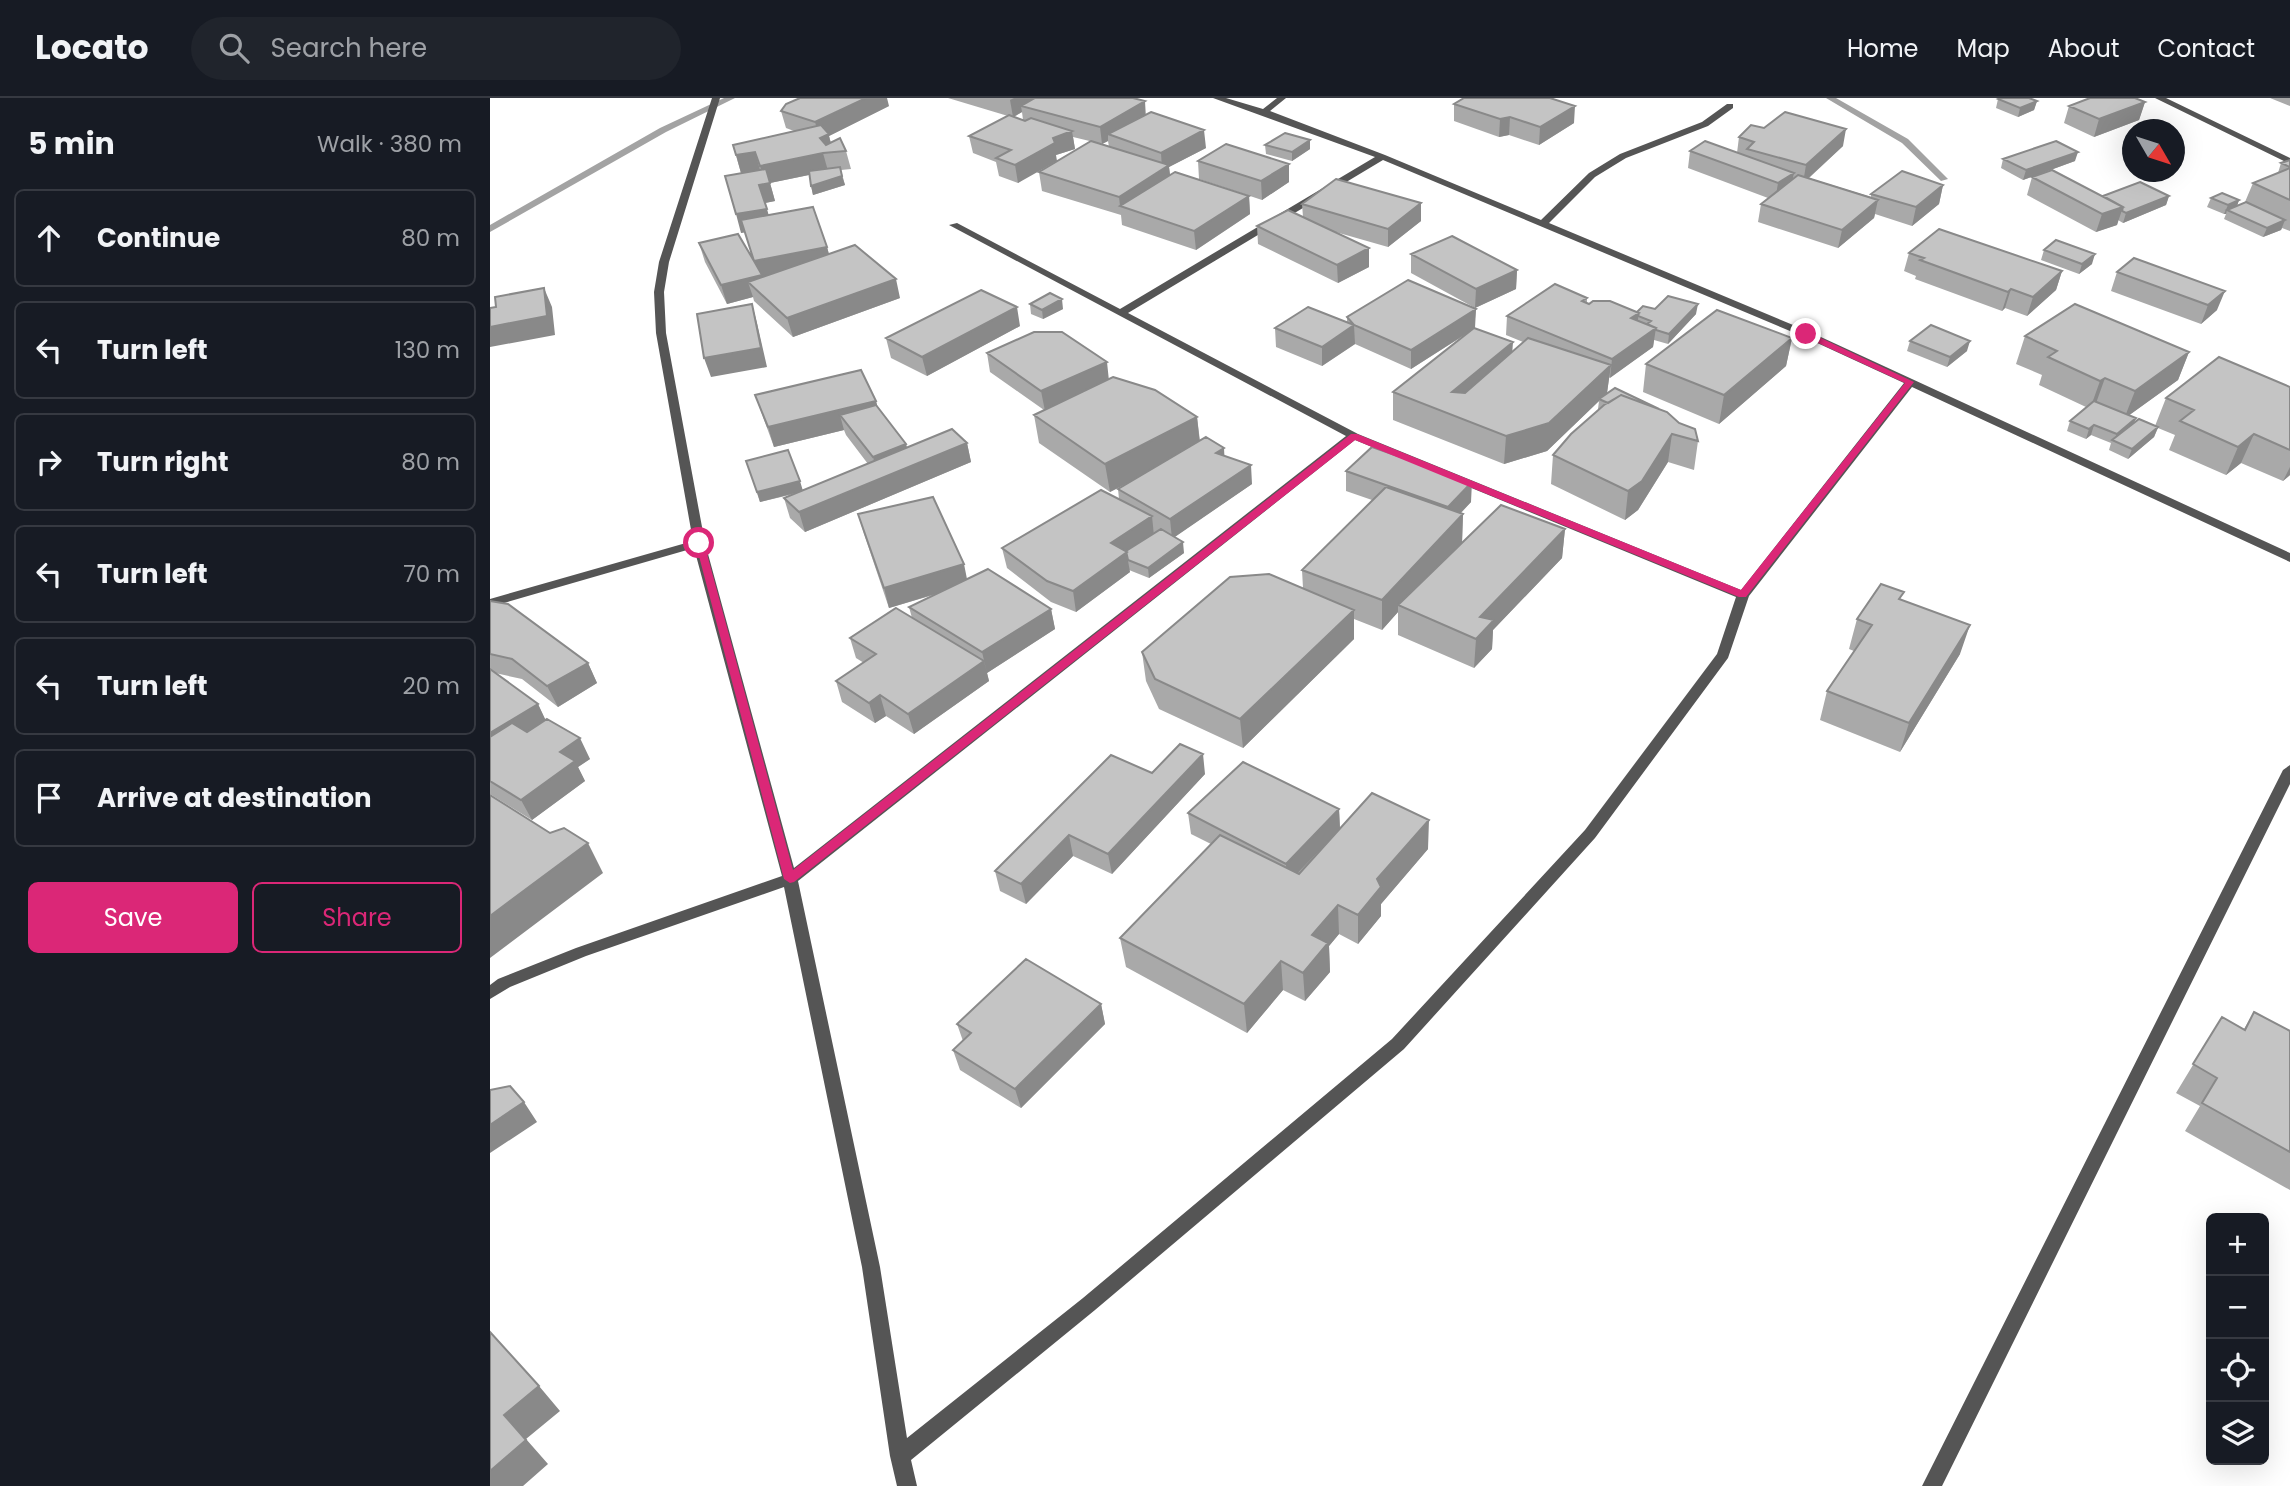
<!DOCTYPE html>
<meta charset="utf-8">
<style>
:root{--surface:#171b24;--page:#20242c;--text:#f1f3f6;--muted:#9ea1a6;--line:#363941;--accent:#db2777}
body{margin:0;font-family:Poppins,sans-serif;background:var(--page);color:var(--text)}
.controls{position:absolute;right:21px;bottom:21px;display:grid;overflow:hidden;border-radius:10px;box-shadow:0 7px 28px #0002}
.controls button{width:63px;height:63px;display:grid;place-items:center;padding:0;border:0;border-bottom:2px solid var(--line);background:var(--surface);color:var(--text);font:35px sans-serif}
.compass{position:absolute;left:1632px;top:21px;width:63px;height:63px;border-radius:50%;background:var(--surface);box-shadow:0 7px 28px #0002;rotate:129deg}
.stop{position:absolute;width:21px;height:21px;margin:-16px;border:5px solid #db2777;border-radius:50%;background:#fff}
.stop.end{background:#db2777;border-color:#fff;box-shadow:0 2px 7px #0008}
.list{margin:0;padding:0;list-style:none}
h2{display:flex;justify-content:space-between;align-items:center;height:91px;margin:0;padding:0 28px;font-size:30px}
h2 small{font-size:23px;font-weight:400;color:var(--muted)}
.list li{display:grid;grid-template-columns:46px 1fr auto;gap:21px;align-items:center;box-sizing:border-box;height:98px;margin:0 14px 14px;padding:0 14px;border:2px solid var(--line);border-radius:10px}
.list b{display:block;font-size:26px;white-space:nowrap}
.list em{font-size:23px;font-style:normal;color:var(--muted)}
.actions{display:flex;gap:14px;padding:21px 28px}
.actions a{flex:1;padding:16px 0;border:2px solid var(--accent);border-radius:10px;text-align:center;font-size:24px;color:var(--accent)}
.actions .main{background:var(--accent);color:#fff}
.icon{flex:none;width:38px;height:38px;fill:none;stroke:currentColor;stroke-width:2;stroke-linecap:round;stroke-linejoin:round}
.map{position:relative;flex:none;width:1800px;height:1388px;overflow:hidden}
header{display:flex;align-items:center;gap:42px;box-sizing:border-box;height:98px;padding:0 35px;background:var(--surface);border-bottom:2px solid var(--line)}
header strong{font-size:33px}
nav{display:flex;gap:38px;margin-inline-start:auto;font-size:24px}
.search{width:490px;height:63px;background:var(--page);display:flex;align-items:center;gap:18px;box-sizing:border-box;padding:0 24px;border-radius:38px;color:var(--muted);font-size:26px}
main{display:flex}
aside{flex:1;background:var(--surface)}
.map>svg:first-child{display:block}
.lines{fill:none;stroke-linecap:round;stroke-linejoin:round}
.stream{fill:#a3a3a3;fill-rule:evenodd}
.minor{fill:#555;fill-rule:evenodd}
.wall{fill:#a9a9a9;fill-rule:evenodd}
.shaded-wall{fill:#898989}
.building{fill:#c4c4c4;stroke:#898989;stroke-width:2}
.route{fill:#db2777}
</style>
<header>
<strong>Locato</strong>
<div class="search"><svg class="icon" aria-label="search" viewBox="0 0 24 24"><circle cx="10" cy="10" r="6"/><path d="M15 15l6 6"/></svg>Search here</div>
<nav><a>Home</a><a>Map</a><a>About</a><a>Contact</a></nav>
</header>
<main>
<aside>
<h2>5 min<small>Walk · 380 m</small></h2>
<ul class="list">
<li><svg class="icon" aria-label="ahead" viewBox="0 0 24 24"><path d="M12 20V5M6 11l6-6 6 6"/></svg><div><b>Continue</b></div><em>80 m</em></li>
<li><svg class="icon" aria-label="left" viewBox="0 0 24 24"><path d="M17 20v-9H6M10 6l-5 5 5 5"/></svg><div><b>Turn left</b></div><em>130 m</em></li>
<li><svg class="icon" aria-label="right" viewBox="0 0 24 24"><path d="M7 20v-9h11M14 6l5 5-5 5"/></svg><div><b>Turn right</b></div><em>80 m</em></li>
<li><svg class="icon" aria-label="left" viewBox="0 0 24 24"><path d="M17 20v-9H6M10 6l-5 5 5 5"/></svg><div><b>Turn left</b></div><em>70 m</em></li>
<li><svg class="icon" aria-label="left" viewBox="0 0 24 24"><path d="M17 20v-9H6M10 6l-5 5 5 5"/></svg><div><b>Turn left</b></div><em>20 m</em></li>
<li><svg class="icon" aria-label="arrive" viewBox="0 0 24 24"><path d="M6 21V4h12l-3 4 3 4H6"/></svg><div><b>Arrive at destination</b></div></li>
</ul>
<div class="actions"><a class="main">Save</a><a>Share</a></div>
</aside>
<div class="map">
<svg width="1800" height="1388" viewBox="0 0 1800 1388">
<rect width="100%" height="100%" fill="#fff"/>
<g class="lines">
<path class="stream" d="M234 0H245L176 34 0 134V127L170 30Z
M1336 0H1346L1418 41 1458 81 1451 83 1412 45Z"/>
<path class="minor" d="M222 0H230L179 164 174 194 176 235 215 445 304 770 856 338 459 127 467 125 630 211 885 59 723 0H736L773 11 787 0H796L780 13 895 57 1051 122 1099 75 1130 56 1212 24 1237 6H1243V10L1218 28 1136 60 1105 79 1059 125 1320 234 1800 455V464L1422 289 1259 498 1238 560 1105 740 914 951 605 1212 421 1362 427 1388H407L400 1358 372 1169 294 789 96 858 20 889 0 901V887L8 881 86 850 292 778 204 450 0 509V501L203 443 166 235 164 194 169 164ZM893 62 1312 238 1414 285 1251 492 868 336 638 215ZM865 342 1246 499 1227 556 1095 732 902 941 593 1200 417 1340 390 1169 308 783Z
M1665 0H1676L1800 60V66Z
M1800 667V686L1452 1388H1432L1793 672Z"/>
</g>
<path class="wall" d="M458 0H643L656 17 716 50 679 69 680 77 759 98 760 116 706 152 632 127 631 117 552 93 549 74 619 49 618 43 612 46 583 39 585 51 566 57 528 85 509 78 506 64 483 55 479 38 518 18ZM532 14 533 22 524 19Z
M1780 0H1800V8Z
M1508 1 1547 3 1544 12 1528 19 1506 10Z
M1655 4 1649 22 1604 39 1574 25 1579 8Z
M964 6 1084 25 1049 47 1019 37 1009 39 964 23Z
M399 8 339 38 341 45 356 53 361 71 351 72 355 87 323 97 319 77 280 85 285 103 275 105 278 117 337 149 339 156 410 200 303 239 264 203 263 199 237 206 215 164 209 145 264 163 255 134 251 135V75L243 47 304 33 296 30 291 13Z
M1249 39 1353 48 1319 80 1381 99V96L1453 87 1449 106 1422 128 1385 116 1384 120 1348 150 1268 124 1271 106 1278 100 1198 70 1200 53 1247 55Z
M775 47 820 51 802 63 776 56Z
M1513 61 1585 63 1533 82 1511 70Z
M1800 62V133L1792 130 1791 132 1773 139 1734 121 1736 116H1734L1717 109 1721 100 1749 102 1747 108 1755 104 1763 85 1788 75 1791 65Z
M708 63 799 66V84L772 102 709 81Z
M1542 79 1613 98H1679L1676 107 1633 125 1628 122 1627 127 1606 134 1537 97Z
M931 105V123L898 149 842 133 879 150V169L848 185 768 146 767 128 813 119 812 106Z
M1554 152 1602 166 1589 176 1551 162Z
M1419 155 1572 173 1566 192 1537 218 1515 210 1512 213 1425 181 1426 178 1414 173Z
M921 156 1027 172 1026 191 985 210 921 175Z
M1644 160 1727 212 1711 226 1621 193 1627 174Z
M1097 200V205L1147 214 1165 211 1206 216 1178 246 1164 242 1163 249 1119 280 1117 295 1183 320 1208 343 1204 372 1178 364 1148 412 1135 422 1061 386 1063 357 1109 311H1108L1109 303 1057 353 1014 366 903 322V294L984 231 921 271 865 246 832 268 786 249 785 230 857 224V219L986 211 984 230 1022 254 1033 244 1016 237 1017 218Z
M540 206 573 211 553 221 541 216Z
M530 228 437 278 401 260 396 240Z
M1535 238 1699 254 1688 282 1639 317 1644 325 1665 328 1676 300 1800 289V377L1793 383 1751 365 1736 377 1679 352 1685 337 1668 330 1664 339 1638 361 1619 352 1621 345 1601 337 1596 341 1577 333 1580 323 1596 309 1549 287 1552 277 1526 266Z
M1302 240 1296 268 1229 326 1153 294 1156 266Z
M1420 243 1477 253 1457 269 1417 253Z
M497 255 619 281 707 319 710 343 734 358 762 386 684 439 694 455 659 480 639 472 640 474 586 514 561 504 517 470 512 450 629 401 628 391 646 381 620 394 549 345 544 317 554 312 500 274Z
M265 297 386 303 387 308 416 346 417 350 477 345 481 364 315 434 300 420 294 400 308 395 270 404 256 363 313 392 378 366 356 337 354 332 284 349Z
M856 373 981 404 971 415 973 416 972 445 963 454 1075 431 1072 460 1003 532 1002 551 984 570 908 537V514L892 532 864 521V541L753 650 669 611 656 583 652 554 813 490 812 472 882 402 856 393Z
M368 416 477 481 561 511 565 531 497 575 499 583 424 636 396 618 385 625 352 604 346 583 374 565 366 560 360 540 422 520 419 509 450 495 399 510 374 436Z
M1411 502 1470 556 1410 654 1330 622 1337 593 1364 553 1359 551 1367 521Z
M0 503 98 565 107 585 68 609 32 581 5 575 48 606 55 622 100 661 88 669 95 683 42 722 0 696Z
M662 675 715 676 622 776 583 758 536 806 510 793 505 773Z
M849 711 850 731 938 751 891 806V818L868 846 849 836 839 848 840 874 815 903 793 892 757 935 636 869 630 840 721 746 701 736 698 715Z
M611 906 615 926 531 1010 470 972 463 952 473 943 467 926Z
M1764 914 1800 933V1092L1695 1033 1710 1008 1686 995 1732 919 1754 931Z"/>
<path class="shaded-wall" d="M376 0H397L399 8 339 38 343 54 334 55 325 24Z
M524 0H557L531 8 532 14 523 19 520 2Z
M655 3 656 21 618 36V43L612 46 610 29Z
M1547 3 1544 12 1528 19 1530 10Z
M1655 4 1649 22 1604 39 1609 21Z
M1085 8 1084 25 1049 47 1050 29Z
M1020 19 1019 37 1009 39 1010 21Z
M1356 31 1353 48 1313 85 1316 67Z
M714 32 716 50 679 69 681 85 630 108 631 117 629 99 672 71 671 55Z
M582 33 585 51 566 57 567 63 528 85 525 67 563 40Z
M820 42V51L802 63V54Z
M265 54 270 72 251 75 246 57Z
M1588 54 1585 63 1533 82 1536 72Z
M333 55 338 73 280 85 285 103 275 105 269 87 275 86 270 68Z
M799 66V84L772 102 771 83Z
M1304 75 1300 93 1285 103 1288 85Z
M352 78 355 87 323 97 321 88Z
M1453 87 1449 106 1422 128 1426 109Z
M759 98 760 116 706 152 704 133Z
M1679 98 1676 107 1633 125 1636 115Z
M1388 102 1384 120 1348 150 1352 132Z
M1749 102 1746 111 1737 112 1736 116H1734L1738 107Z
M931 105V123L898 149V131Z
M1633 109 1627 127 1606 134 1612 116Z
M277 111 282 129 251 135 246 116Z
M1795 122 1791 132 1773 139 1777 130Z
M337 149 342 168 258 184 263 199 237 206 231 187 264 163Z
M879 150V169L848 185 847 167Z
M1605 156 1602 166 1589 176 1592 166Z
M1027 172 1026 191 985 210 986 191Z
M1572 173 1566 192 1537 218 1543 199Z
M406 181 410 200 303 239 297 220Z
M54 190 62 209 65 237 0 249V229Z
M1521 191 1515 210 1512 213 1518 194Z
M1735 193 1727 212 1711 226 1718 207Z
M572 201 573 211 553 221 552 212Z
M262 206 267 225 277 269 221 279 214 260Z
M1208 206 1206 216 1178 246 1179 236Z
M527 209 530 228 437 278 432 259Z
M986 211 985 230 921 271V252Z
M1149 215 1146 234 1141 220Z
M864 227 865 246 832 268V249Z
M1166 230 1163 249 1120 280 1122 261Z
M1302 240 1296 268 1229 326 1234 297Z
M1480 243 1477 253 1457 269 1460 259Z
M1023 244 1021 272 966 318 962 294Z
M1699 254 1688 282 1634 321 1645 293Z
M617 264 619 283 555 313 551 293Z
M1121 267 1117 295 1109 301V303L1057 353 1014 366 1016 338Z
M1615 280 1605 308 1600 311 1610 283Z
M386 303 391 323 350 317 354 332 284 349 278 329Z
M707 319 710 347 620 394 615 366Z
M1646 320 1642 330 1624 343 1627 336Z
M1604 327 1601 337 1596 341 1599 331Z
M1668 329 1664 339 1638 361 1642 351Z
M1182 336 1178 364 1148 412 1135 422 1138 393Z
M1764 336 1751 365 1736 377 1748 349Z
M477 345 481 364 315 434 309 414Z
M416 346 421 366 388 379 383 359Z
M734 350 735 370 726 355Z
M761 367 762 386 682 441 680 421Z
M1800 369V377L1793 383Z
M310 383 313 393 270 404 267 394Z
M982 384 981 404 957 429 958 409Z
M973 416 972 445 912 509 908 507V514L892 532V502Z
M662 418 664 438 637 457 640 474 586 514 583 493 621 445Z
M1075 431 1072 460 1003 532 1002 551 984 570 986 541 990 519Z
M693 444 694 455 659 480 658 470Z
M474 466 478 486 399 510 394 490Z
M561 511 565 531 497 575 492 554Z
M864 512V541L753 650 750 621Z
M1480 527 1470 556 1410 654 1419 625Z
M494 563 499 583 424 636 418 616Z
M98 565 107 585 68 609 57 588Z
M390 597 396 618 385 625 379 605Z
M48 606 58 627 0 662V635Z
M90 640 100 661 88 669 95 683 42 722 31 702 70 654Z
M713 656 715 676 622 776 618 756Z
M849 711 850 731 797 786 796 766Z
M939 722 938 751 891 806V818L868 846V817L887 781Z
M579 737 583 758 536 806 531 786Z
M98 745 113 775 0 860V818Z
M848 807 849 836 839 848 840 874 815 903 813 875 822 837Z
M791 863 793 892 757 935 754 906Z
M611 906 615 926 531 1010 525 991Z
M34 1004 47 1024 0 1055V1027Z
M49 1288 70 1313 36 1341 58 1366 33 1388H0V1373L14 1317Z"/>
<path class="building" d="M310 0H376L325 24 291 13 296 6Z
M545 0H643L655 3 610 29 531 8Z
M974 0H1060L1085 8 1050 29 1020 19 1010 21 964 6Z
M1510 0H1539L1547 3 1530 10 1508 1Z
M1600 0H1645L1655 4 1609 21 1579 8Z
M661 14 714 32 671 55 618 36Z
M1295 14 1356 31 1316 67 1257 51 1264 44 1249 39 1261 27 1274 30Z
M519 17 535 23 541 20 582 33 563 40 565 45 525 67 506 60 521 52 479 38Z
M331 27 339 36 330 40 336 47 350 40 356 53 333 55 270 68 265 54 246 57 243 47Z
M795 35 820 42 802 54 775 47Z
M601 43 679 67 629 99 549 74Z
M1215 43 1304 75 1288 85 1200 53Z
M1566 43 1588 54 1536 72 1513 61Z
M736 46 799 66 771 83 708 63Z
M1800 62V69L1791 65Z
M350 69 352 78 321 88 319 73Z
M1800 70V102L1763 85Z
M276 71 280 85 269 87 277 111 246 116 235 78Z
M1562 72 1633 109 1612 116 1542 79Z
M1412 73 1453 87 1426 109 1381 96Z
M685 74 759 98 704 133 630 108Z
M1308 77 1388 102 1352 132 1271 106Z
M846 81 931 105 898 131 812 106Z
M1650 84 1679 98 1636 115 1632 113 1633 109 1613 98Z
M1732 95 1749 102 1738 107 1721 100Z
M1756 104 1795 122 1777 130 1737 112Z
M323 109 337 149 264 163 272 177 231 187 209 145 248 136 264 163 251 122Z
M798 112 879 150 847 167 767 128Z
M1449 131 1572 173 1543 199 1521 191 1518 194 1430 162 1434 160 1419 155Z
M962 138 1027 172 986 191 921 156Z
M1566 142 1605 156 1592 166 1554 152Z
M365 147 406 181 297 220 258 184Z
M1644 160 1735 193 1718 207 1627 174Z
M918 182 986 211 921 252 864 227 857 219Z
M1065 186 1097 200 1092 203 1099 206 1103 203H1120L1149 215 1141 220 1166 230 1122 261 1017 218Z
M54 190 57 218 0 229V210L6 209 5 199Z
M491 192 527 209 432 259 396 240Z
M560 195 572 201 552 212 540 206Z
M1178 198 1208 206 1179 236 1166 232V230L1157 226 1161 223 1148 218 1149 215 1147 214 1153 208 1165 211Z
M262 206 271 250 214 260 207 216Z
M1585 206 1699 254 1645 293 1615 280 1610 283 1558 259 1567 253 1535 238Z
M818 209 864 227 832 249 785 230Z
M1227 212 1302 240 1234 297 1156 266Z
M1441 227 1480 243 1460 259 1420 243Z
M984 230 1023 244 962 294 975 295 1038 240 1121 267 1059 325 1016 338 903 294Z
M544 234H572L617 264 551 293 497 255Z
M1729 259 1800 289V352L1764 336 1748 349 1690 323 1704 312 1676 300Z
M371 272 386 303 278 329 265 297Z
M623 279 665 292 707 319 615 366 544 317Z
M1125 290 1169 311 1131 297 1118 305 1109 301Z
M1131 297 1177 314 1189 325 1205 331 1208 343 1182 336 1152 383 1138 393 1063 357 1081 336 1114 307Z
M1604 303 1646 320 1627 336 1604 327 1599 331 1580 323Z
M386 307 416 346 383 359 350 317Z
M1649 321 1668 329 1642 351 1622 342Z
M462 331 477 345 309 414 294 400Z
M716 339 734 350 726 355 761 367 680 421 628 391Z
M882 349 982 384 958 409 856 373Z
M298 352 310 383 267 394 256 363Z
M896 389 973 416 892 502 812 472Z
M611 392 662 418 621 445 637 454 583 493 557 483 512 450Z
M443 399 474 466 394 490 368 416Z
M1011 407 1075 431 990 519 1004 522 986 541 908 507Z
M671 431 693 444 658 470 638 462 636 453Z
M498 471 561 511 492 554 419 509Z
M779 476 864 512 750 621 665 581 652 554 740 479Z
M1391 486 1414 494 1409 501 1480 527 1419 625 1337 593 1382 527 1367 521Z
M0 503 18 506 98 565 57 588 22 561 0 556Z
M406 510 494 563 418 616 390 597 379 605 346 583 386 556 360 540Z
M0 571 48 606 0 635Z
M57 621 90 640 70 654 85 663 31 702 0 683V639L22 625 37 634Z
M690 646 713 656 618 756 579 737 531 786 505 773 621 657 662 675Z
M753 664 849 711 796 766 698 715Z
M882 695 939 722 887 781 891 789 868 817 848 807 822 837 838 845 813 875 791 863 754 906 630 840 730 737 809 776Z
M0 697 60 735 74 730 98 745 0 818Z
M536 861 611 906 525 991 463 952 481 935 467 926Z
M1764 914 1800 933V1054L1712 1005 1727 980 1703 966 1732 919 1755 932Z
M20 988 34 1004 0 1027V992Z
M0 1234 49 1288 14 1317 36 1342 0 1373Z"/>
<path class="route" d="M1316 233 1424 284 1256 499H1249L865 342 304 784 300 785 294 781 205 443 214 445 303 772 861 336H867L1251 492 1415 285 1313 238Z"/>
</svg>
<div class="controls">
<button>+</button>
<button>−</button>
<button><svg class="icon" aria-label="locate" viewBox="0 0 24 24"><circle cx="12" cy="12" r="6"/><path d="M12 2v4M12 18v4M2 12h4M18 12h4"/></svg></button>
<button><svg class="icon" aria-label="layers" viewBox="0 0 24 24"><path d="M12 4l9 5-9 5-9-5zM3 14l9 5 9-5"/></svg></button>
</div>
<svg class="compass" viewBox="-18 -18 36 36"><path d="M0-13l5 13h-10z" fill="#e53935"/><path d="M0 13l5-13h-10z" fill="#9ea1a6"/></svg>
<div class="stop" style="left:209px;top:445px"></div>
<div class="stop end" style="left:1316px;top:236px"></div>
</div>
</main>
